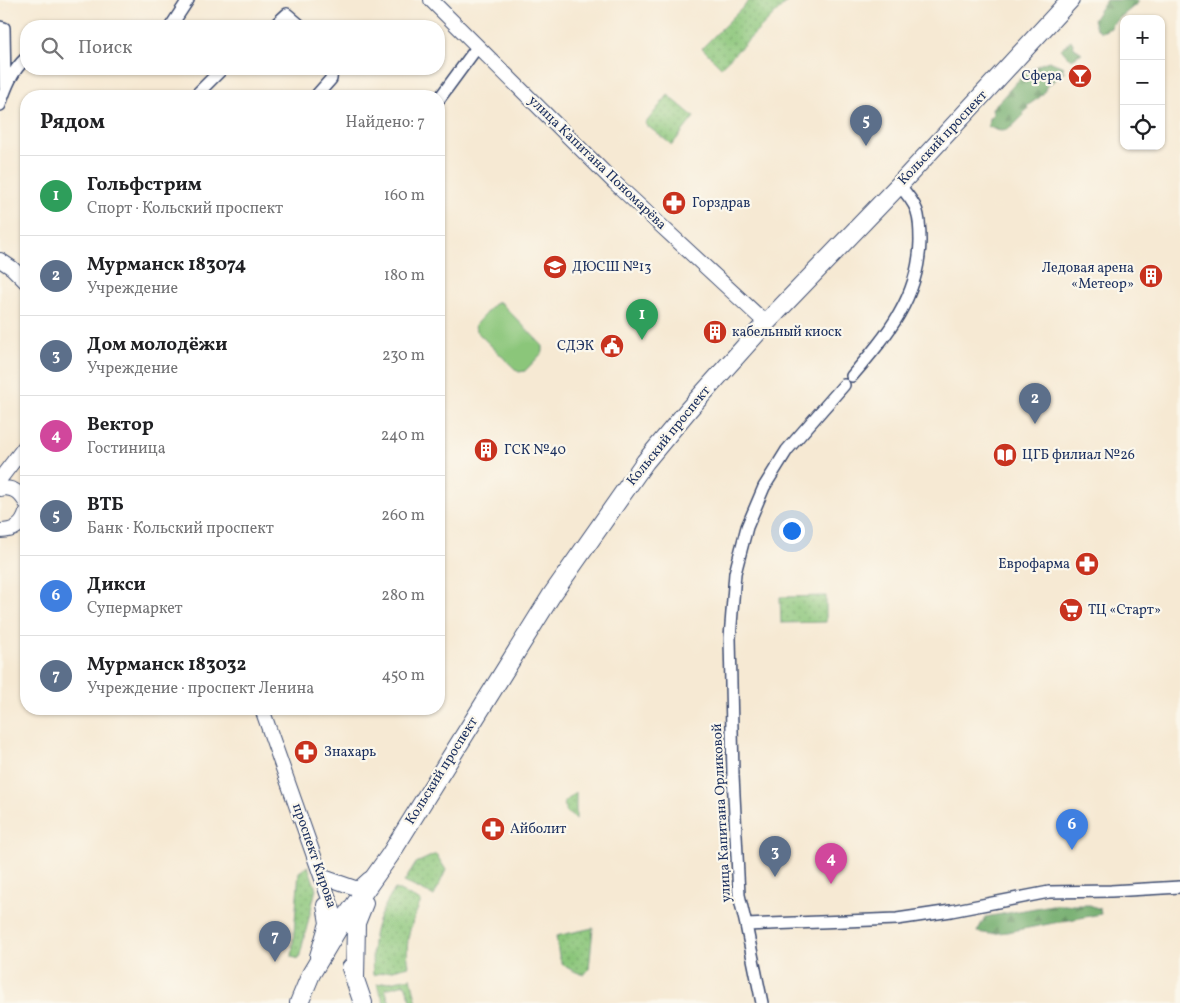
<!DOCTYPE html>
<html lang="ru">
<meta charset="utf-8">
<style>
:root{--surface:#fff;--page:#f6f6f6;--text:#202124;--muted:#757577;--line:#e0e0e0;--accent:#c8321e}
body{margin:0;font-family:Vollkorn,serif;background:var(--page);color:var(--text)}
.controls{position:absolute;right:15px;top:15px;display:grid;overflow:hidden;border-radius:10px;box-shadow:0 1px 4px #0004}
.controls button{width:45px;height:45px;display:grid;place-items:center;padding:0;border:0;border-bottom:1px solid var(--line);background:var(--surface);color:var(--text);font:25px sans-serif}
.you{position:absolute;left:791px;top:530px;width:18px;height:18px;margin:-12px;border:4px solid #fff;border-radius:50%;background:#1a73e8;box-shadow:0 0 0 8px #1a73e833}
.badge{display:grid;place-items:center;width:32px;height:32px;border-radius:50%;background:var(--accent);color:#fff;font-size:16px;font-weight:700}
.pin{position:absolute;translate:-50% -41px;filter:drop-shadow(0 1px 2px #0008)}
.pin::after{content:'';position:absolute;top:26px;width:18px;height:15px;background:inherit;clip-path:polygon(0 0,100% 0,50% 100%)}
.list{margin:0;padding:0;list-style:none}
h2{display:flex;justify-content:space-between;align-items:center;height:65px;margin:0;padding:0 20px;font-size:21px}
h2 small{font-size:16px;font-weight:400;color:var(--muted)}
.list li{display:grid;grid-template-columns:32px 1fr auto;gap:15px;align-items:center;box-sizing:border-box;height:80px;padding:0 20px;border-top:1px solid var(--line)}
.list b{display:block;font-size:19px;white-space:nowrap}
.list p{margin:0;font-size:16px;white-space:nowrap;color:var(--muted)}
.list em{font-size:16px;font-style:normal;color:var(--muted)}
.icon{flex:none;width:28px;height:28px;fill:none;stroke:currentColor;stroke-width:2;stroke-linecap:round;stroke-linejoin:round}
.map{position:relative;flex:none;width:1180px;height:1003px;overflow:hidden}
.search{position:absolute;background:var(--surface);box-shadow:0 1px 4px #0004;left:20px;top:20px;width:425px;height:55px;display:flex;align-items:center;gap:12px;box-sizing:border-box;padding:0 18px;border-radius:20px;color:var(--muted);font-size:19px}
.panel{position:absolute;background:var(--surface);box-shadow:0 1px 4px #0004;left:20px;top:90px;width:425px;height:625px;border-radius:20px}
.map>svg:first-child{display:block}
.grass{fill:url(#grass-dots);stroke:#537a6c}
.forest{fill:url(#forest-firs);stroke:#466d64}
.garden{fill:#8bc67a;stroke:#537a6c}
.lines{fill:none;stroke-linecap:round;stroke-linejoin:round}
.minor-casing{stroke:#3c4b70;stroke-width:14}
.tertiary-casing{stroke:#3c4b70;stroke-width:16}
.primary-casing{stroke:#3c4b70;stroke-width:20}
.minor{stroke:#fff;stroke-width:11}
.tertiary{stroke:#fff;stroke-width:14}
.primary{stroke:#fff;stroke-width:18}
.labels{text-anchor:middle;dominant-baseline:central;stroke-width:4.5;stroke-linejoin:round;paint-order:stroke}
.poi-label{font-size:14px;fill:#1b2f5e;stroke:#fbf7ec;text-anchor:start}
.street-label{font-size:14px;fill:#1b2f5e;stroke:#fbf7ec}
</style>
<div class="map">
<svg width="1180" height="1003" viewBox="0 0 1180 1003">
<defs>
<pattern id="grass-dots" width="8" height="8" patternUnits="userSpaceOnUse" patternTransform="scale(1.25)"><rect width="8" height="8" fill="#8bc67a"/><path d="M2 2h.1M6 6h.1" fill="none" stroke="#71a167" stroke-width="1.8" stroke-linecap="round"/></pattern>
<pattern id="forest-firs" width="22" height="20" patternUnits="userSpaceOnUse" patternTransform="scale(1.25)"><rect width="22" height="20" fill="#70ab6a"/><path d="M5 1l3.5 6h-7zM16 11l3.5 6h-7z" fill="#5b8c5a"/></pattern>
</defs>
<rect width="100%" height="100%" fill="#fbf7ec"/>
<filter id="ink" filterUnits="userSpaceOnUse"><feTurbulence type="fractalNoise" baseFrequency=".02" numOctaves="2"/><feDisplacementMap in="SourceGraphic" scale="10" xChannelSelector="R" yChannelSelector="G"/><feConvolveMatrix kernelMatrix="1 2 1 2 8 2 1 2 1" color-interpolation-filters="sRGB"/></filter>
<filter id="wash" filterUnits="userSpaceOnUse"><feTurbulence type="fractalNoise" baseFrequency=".0096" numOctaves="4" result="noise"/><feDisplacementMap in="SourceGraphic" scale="20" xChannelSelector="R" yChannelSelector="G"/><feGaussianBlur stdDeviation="1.12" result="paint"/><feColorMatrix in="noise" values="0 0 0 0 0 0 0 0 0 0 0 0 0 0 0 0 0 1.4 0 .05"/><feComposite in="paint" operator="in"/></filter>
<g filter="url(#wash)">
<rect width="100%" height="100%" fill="#f6e9d3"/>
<path class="grass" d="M750 0H789L721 67 702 48Z
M668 95 694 117 672 145 645 124Z
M826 596V622L781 623 780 597Z
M576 792V819L566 812 564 803Z
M436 854 446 870 434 896 404 882 416 863Z
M308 866 316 889 299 959 292 957 299 872Z
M395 889 421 901C411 925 404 940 409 966L373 975C370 937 375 920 395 889Z
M593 928 589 969 584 975C557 965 560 963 556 936Z
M411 978 417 1003H412L405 984 385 989 390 1003H384L377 984Z"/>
<path class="forest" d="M1106 0H1138V3L1112 24 1111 28 1102 32 1096 28 1093 20Z
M1071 40 1075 48 1082 53 1072 59 1067 56 1061 49Z
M1049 61 1064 67 1061 72 1065 71 1045 88 1046 90 1040 97 1027 106 1028 109 1023 113 1024 115C1010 128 1006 137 988 126L989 118 993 114 992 108C1011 91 1023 68 1049 61Z
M1052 905H1090L1100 909 1101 914 1007 932 990 934 977 932 985 917Z"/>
<path class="garden" d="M498 302 501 303 543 346V352L525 371 519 372 516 370 476 331 475 325 493 305Z"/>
</g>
<g filter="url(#ink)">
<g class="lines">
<g class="minor-casing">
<path id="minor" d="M171 26 188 0
M274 26 287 14 301 26
M0 27 4 28 5 87
M195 96 222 69
M316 96 331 79 332 69
M439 99 478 46
M0 105C6 87 12 71 26 58
M852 376C887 335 919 298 920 241 920 213 918 206 899 185
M844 385 787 450 764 487 747 527 735 573 730 638 733 775 739 895 746 925 897 919 951 911 1049 892 1111 891 1180 887
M746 925 762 1003"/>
</g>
<g class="tertiary-casing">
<path id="tertiary" d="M431 0 615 183 766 323
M0 260 12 268 26 282
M0 479 26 445
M0 489C13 486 20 493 26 503
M0 531C14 531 22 526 26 513
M262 709 339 927
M321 876 358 889 369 879
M317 956 327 923 324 905"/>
</g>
<g class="primary-casing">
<path id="primary" d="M351 968 363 1003
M355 979 356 923 364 903
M299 1003 311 974 339 927 390 855 551 596 645 462 689 409 766 323 899 185 1070 0"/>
</g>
<use href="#minor" class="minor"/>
<use href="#tertiary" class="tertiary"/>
<use href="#primary" class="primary"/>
</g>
</g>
<defs>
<g id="bar-disc" transform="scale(1.25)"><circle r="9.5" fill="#c8321e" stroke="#fbf7ec"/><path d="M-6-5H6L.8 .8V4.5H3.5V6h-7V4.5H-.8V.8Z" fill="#fff"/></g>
<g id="pharmacy-disc" transform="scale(1.25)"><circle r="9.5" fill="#c8321e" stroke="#fbf7ec"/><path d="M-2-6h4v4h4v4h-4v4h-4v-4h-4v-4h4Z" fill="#fff"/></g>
<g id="school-disc" transform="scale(1.25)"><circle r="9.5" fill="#c8321e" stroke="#fbf7ec"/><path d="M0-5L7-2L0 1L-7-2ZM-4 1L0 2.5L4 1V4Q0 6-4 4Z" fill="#fff"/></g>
<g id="building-disc" transform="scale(1.25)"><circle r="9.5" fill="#c8321e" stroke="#fbf7ec"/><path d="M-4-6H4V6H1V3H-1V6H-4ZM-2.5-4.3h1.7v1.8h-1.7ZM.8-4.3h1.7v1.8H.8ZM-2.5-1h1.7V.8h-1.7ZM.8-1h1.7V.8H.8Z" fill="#fff"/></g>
<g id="civic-disc" transform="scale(1.25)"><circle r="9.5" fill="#c8321e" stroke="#fbf7ec"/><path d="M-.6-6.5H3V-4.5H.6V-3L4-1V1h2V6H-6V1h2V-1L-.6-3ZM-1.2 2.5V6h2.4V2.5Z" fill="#fff"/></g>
<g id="library-disc" transform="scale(1.25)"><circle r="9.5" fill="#c8321e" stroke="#fbf7ec"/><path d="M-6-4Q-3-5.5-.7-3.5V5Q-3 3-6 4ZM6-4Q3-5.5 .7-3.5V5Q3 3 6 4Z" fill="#fff"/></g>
<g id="supermarket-disc" transform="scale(1.25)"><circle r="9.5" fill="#c8321e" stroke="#fbf7ec"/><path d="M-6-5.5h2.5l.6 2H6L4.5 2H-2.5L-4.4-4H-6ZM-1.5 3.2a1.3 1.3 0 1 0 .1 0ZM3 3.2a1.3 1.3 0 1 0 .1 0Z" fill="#fff"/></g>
</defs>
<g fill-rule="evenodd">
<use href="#bar-disc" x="1080" y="76"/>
<use href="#pharmacy-disc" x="674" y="203"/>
<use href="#school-disc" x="555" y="267"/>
<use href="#building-disc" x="1151" y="276"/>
<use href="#building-disc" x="715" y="332"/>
<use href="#civic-disc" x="612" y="346"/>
<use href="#building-disc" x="486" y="450"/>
<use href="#library-disc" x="1005" y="455"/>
<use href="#pharmacy-disc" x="1087" y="564"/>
<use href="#supermarket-disc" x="1071" y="610"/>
<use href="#pharmacy-disc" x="306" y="752"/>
<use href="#pharmacy-disc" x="493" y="829"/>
</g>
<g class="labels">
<g class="poi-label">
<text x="1062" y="76" text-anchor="end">Сфера</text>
<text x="692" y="203">Горздрав</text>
<text x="572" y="267">ДЮСШ №13</text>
<text x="1134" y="268" text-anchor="end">Ледовая арена<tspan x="1134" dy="16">«Метеор»</tspan></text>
<text x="732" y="332">кабельный киоск</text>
<text x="594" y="346" text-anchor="end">СДЭК</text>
<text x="504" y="450">ГСК №40</text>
<text x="1022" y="455">ЦГБ филиал №26</text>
<text x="1070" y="564" text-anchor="end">Еврофарма</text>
<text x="1088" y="610">ТЦ «Старт»</text>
<text x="324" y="752">Знахарь</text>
<text x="510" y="829">Айболит</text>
</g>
<g class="street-label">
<text transform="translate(943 138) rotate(-47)">Кольский проспект</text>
<text transform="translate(597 163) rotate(44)">улица Капитана Пономарёва</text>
<text transform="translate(669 436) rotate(-51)">Кольский проспект</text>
<text transform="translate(442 771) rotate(-58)">Кольский проспект</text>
<text transform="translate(722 813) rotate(-93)">улица Капитана Орликовой</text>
<text transform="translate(314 856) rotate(71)">проспект Кирова</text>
</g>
</g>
</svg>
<div class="controls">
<button>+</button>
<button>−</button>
<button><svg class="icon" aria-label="locate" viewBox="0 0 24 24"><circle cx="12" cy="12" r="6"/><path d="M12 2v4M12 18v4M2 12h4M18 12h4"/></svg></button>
</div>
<div class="you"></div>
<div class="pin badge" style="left:642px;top:340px;background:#2e9e5b">1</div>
<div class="pin badge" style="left:1035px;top:424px;background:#5c6f8a">2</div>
<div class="pin badge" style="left:775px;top:877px;background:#5c6f8a">3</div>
<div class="pin badge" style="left:831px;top:884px;background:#d1479c">4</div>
<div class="pin badge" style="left:866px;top:146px;background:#5c6f8a">5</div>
<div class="pin badge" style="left:1072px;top:850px;background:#3f7fe0">6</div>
<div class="pin badge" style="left:275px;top:962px;background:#5c6f8a">7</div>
<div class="search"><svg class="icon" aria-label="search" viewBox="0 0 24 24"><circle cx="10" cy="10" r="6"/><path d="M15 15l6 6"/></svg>Поиск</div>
<section class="panel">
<h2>Рядом<small>Найдено: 7</small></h2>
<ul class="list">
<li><span class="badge" style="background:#2e9e5b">1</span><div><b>Гольфстрим</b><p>Спорт · Кольский проспект</p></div><em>160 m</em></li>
<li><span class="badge" style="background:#5c6f8a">2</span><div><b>Мурманск 183074</b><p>Учреждение</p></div><em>180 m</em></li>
<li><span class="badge" style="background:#5c6f8a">3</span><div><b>Дом молодёжи</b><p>Учреждение</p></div><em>230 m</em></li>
<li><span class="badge" style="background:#d1479c">4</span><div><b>Вектор</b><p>Гостиница</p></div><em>240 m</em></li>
<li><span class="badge" style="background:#5c6f8a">5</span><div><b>ВТБ</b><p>Банк · Кольский проспект</p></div><em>260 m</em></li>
<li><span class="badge" style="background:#3f7fe0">6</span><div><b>Дикси</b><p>Супермаркет</p></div><em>280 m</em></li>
<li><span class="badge" style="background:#5c6f8a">7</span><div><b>Мурманск 183032</b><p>Учреждение · проспект Ленина</p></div><em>450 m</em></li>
</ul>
</section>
</div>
